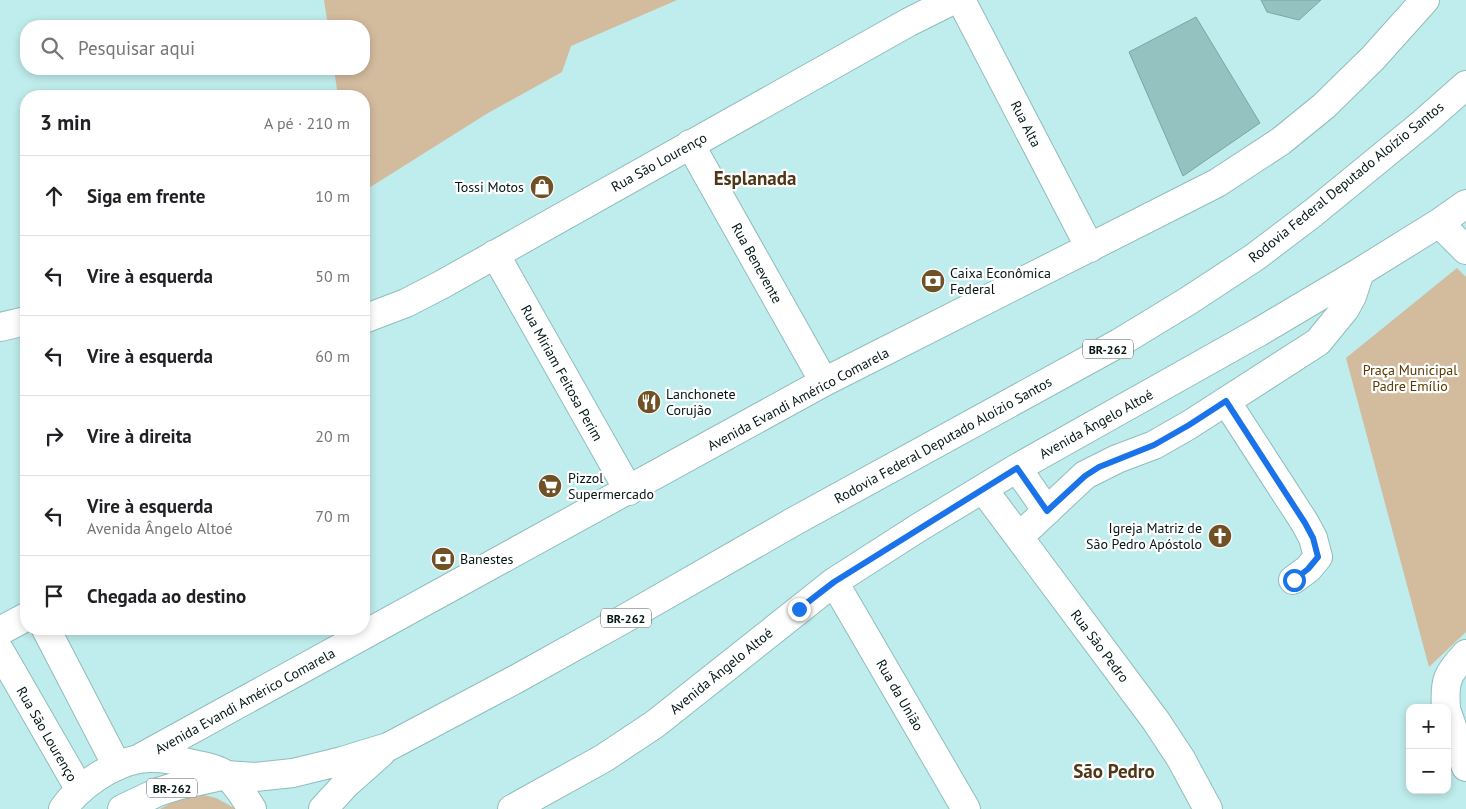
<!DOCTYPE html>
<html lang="pt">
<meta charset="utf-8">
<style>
:root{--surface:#fff;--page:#f6f6f6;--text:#202124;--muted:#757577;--line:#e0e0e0}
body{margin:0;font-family:"PT Sans",sans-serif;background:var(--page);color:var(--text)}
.controls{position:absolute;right:15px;bottom:15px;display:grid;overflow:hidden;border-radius:10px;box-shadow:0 2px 8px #0003}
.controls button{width:45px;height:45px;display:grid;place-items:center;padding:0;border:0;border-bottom:1px solid var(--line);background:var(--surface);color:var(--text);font:25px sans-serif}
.stop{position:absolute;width:15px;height:15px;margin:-11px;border:4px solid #1a73e8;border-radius:50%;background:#fff}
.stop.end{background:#1a73e8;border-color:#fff;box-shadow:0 1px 5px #0008}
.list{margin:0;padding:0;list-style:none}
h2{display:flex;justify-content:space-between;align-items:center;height:65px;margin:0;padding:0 20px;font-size:21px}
h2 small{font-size:16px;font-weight:400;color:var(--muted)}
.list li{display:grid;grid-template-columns:32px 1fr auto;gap:15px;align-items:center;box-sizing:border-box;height:80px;padding:0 20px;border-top:1px solid var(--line)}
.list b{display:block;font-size:19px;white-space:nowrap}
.list p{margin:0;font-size:16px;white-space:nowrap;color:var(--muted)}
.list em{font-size:16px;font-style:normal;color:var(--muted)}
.icon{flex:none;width:28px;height:28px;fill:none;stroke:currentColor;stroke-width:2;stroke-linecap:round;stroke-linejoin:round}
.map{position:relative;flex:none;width:1466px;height:809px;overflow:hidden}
.search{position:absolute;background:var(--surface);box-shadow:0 2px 8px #0003;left:20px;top:20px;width:350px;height:55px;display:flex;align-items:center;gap:12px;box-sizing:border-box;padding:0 18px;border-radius:20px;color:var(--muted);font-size:19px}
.panel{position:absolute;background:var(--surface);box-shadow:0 2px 8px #0003;left:20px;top:90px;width:350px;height:545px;border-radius:20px}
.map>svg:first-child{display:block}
.green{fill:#d3bb9e}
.building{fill:#93c2c1;stroke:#7aa6a5}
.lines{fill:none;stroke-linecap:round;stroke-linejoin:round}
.minor-casing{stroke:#90bdbc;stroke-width:30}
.major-casing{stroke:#90bdbc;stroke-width:30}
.highway-casing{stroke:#90bdbc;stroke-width:30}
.minor{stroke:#fff;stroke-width:28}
.major{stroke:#fff;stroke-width:28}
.highway{stroke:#fff;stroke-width:28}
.route{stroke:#1a73e8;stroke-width:6}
.labels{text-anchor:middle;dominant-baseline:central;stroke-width:4.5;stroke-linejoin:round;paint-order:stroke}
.shield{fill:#fff;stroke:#505c5c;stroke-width:1}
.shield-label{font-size:12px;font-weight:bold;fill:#051616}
.street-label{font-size:14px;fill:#051616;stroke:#fff}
.poi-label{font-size:14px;fill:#051616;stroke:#fff;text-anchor:start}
.park-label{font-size:14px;fill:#5a3901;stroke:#fff}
.district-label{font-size:19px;font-weight:bold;fill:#4f3715;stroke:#fff}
</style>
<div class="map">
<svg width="1466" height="809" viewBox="0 0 1466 809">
<rect width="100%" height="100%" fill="#bfecec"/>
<path class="green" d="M324 0H677L571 46 562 72 488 113 364 191V96H338L334 69H364V26H328Z
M1457 268 1466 277V632L1429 667 1346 358Z
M192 792 216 798 236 809H160Z"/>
<path class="building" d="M1261 0H1321L1299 20 1267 12Z
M1196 17 1260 123 1183 176 1129 52Z"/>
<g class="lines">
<g class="minor-casing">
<path id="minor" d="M961 0 1090 248
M690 144 824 382
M1439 223 1466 250
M495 254 629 491
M364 319 406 303 441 285 909 22 953 0
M0 327 26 321
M1226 401 1305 523 1313 538 1318 557 1308 569 1293 580
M1017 468 1047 511
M983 489 1156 721 1181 759 1208 809
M1019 537 1085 475 1117 459 1154 445 1189 425 1318 342 1345 309 1352 296 1360 272
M834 582 966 809
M46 629 117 766
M0 631 26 617
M0 651 80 790
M1446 708C1444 681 1447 674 1466 654
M1447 712 1466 767
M140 758 824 382 1217 183 1281 141 1324 106 1373 58 1425 0
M512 809 604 758 655 724 834 582 918 528 1017 468 1259 332 1360 272 1439 223 1466 204"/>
</g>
<g class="major-casing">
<path id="major" d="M63 809C79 786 111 764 139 759 156 756 177 760 193 764 203 766 218 769 226 775 235 782 246 799 252 809"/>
</g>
<g class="highway-casing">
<path id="highway" d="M122 809 158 792 180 785 226 775 255 777 293 773 342 761 388 747 518 678 624 619 793 522 1119 343 1188 301 1255 257 1313 213 1423 123 1466 85
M323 809 346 784 381 753"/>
</g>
<use href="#minor" class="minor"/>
<use href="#major" class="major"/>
<use href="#highway" class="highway"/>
</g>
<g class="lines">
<path class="route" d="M799 609 834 582 1017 468 1047 511 1085 476 1099 467 1154 445 1189 425 1226 401 1305 523 1313 538 1318 557 1308 569 1294 580"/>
</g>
<defs>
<g id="shop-disc" transform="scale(1.25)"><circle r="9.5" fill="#705126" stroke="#fff"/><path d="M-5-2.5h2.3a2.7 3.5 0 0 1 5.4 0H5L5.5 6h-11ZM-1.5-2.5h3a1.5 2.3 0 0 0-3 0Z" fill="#fff"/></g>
<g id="bank-disc" transform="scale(1.25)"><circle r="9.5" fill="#705126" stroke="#fff"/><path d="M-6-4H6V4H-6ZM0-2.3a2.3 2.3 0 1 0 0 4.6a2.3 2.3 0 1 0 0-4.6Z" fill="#fff"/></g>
<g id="restaurant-disc" transform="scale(1.25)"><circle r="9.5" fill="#705126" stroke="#fff"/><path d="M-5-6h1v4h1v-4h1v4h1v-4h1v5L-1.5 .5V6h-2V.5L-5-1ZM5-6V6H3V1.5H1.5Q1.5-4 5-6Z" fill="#fff"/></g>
<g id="supermarket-disc" transform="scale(1.25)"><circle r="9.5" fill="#705126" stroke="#fff"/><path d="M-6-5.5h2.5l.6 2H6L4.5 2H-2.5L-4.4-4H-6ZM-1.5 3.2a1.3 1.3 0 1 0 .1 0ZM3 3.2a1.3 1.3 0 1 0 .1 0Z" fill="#fff"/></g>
<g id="church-disc" transform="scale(1.25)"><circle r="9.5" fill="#705126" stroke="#fff"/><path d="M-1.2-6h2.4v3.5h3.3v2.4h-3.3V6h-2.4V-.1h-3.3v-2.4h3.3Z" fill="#fff"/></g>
</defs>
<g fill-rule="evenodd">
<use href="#shop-disc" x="542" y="187"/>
<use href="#bank-disc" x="933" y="281"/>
<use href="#restaurant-disc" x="649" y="402"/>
<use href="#supermarket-disc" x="550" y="486"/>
<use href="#church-disc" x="1220" y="536"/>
<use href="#bank-disc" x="443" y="559"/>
</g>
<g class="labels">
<g class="shield">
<rect x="1083" y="339.5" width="50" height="19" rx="4"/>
<rect x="601" y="608.5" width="50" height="19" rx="4"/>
<rect x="147" y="778.5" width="50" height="19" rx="4"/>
</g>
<g class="shield-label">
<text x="1108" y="349">BR-262</text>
<text x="626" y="618">BR-262</text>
<text x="172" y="788">BR-262</text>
</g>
<g class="street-label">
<text transform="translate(1026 124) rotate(63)">Rua Alta</text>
<text transform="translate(659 162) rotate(-29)">Rua São Lourenço</text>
<text transform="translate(1346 182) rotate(-39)">Rodovia Federal Deputado Aloízio Santos</text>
<text transform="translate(757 263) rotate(61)">Rua Benevente</text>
<text transform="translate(562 373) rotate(61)">Rua Miriam Feitosa Perim</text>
<text transform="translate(798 399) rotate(-28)">Avenida Evandi Américo Comarela</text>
<text transform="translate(1096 424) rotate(-29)">Avenida Ângelo Altoé</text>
<text transform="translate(943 440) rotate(-29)">Rodovia Federal Deputado Aloízio Santos</text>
<text transform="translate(1100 646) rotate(53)">Rua São Pedro</text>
<text transform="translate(721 671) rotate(-39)">Avenida Ângelo Altoé</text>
<text transform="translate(900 695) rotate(60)">Rua da União</text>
<text transform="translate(245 701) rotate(-29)">Avenida Evandi Américo Comarela</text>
<text transform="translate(47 734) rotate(60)">Rua São Lourenço</text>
</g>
<g class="poi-label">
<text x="524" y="187" text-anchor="end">Tossi Motos</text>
<text x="950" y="273">Caixa Econômica<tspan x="950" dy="16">Federal</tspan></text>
<text x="666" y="394">Lanchonete<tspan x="666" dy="16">Corujão</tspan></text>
<text x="568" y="478">Pizzol<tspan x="568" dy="16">Supermercado</tspan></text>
<text x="1202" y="528" text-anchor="end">Igreja Matriz de<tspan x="1202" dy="16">São Pedro Apóstolo</tspan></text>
<text x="460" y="559">Banestes</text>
</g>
<g class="park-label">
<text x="1410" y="370">Praça Municipal<tspan x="1410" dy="16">Padre Emílio</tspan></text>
</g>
<g class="district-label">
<text x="755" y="178">Esplanada</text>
<text x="1114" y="771">São Pedro</text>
</g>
</g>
</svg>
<div class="controls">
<button>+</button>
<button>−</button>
</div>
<div class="stop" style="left:1294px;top:580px"></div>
<div class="stop end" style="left:799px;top:609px"></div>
<div class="search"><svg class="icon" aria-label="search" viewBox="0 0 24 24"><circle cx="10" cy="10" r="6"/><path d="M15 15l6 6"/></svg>Pesquisar aqui</div>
<section class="panel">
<h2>3 min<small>A pé · 210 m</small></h2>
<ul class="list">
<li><svg class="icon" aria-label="ahead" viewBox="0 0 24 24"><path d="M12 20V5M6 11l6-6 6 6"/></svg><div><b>Siga em frente</b></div><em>10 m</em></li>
<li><svg class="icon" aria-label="left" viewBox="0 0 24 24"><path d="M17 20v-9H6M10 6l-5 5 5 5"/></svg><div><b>Vire à esquerda</b></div><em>50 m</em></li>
<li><svg class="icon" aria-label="left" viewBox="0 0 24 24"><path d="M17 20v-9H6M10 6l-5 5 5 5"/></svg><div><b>Vire à esquerda</b></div><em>60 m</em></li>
<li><svg class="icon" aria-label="right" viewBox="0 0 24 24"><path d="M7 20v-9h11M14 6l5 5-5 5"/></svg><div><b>Vire à direita</b></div><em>20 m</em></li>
<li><svg class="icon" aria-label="left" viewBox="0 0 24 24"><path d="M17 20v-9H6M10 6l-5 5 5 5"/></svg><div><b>Vire à esquerda</b><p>Avenida Ângelo Altoé</p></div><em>70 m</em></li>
<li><svg class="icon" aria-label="arrive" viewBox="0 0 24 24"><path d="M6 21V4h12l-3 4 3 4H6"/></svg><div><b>Chegada ao destino</b></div></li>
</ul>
</section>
</div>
